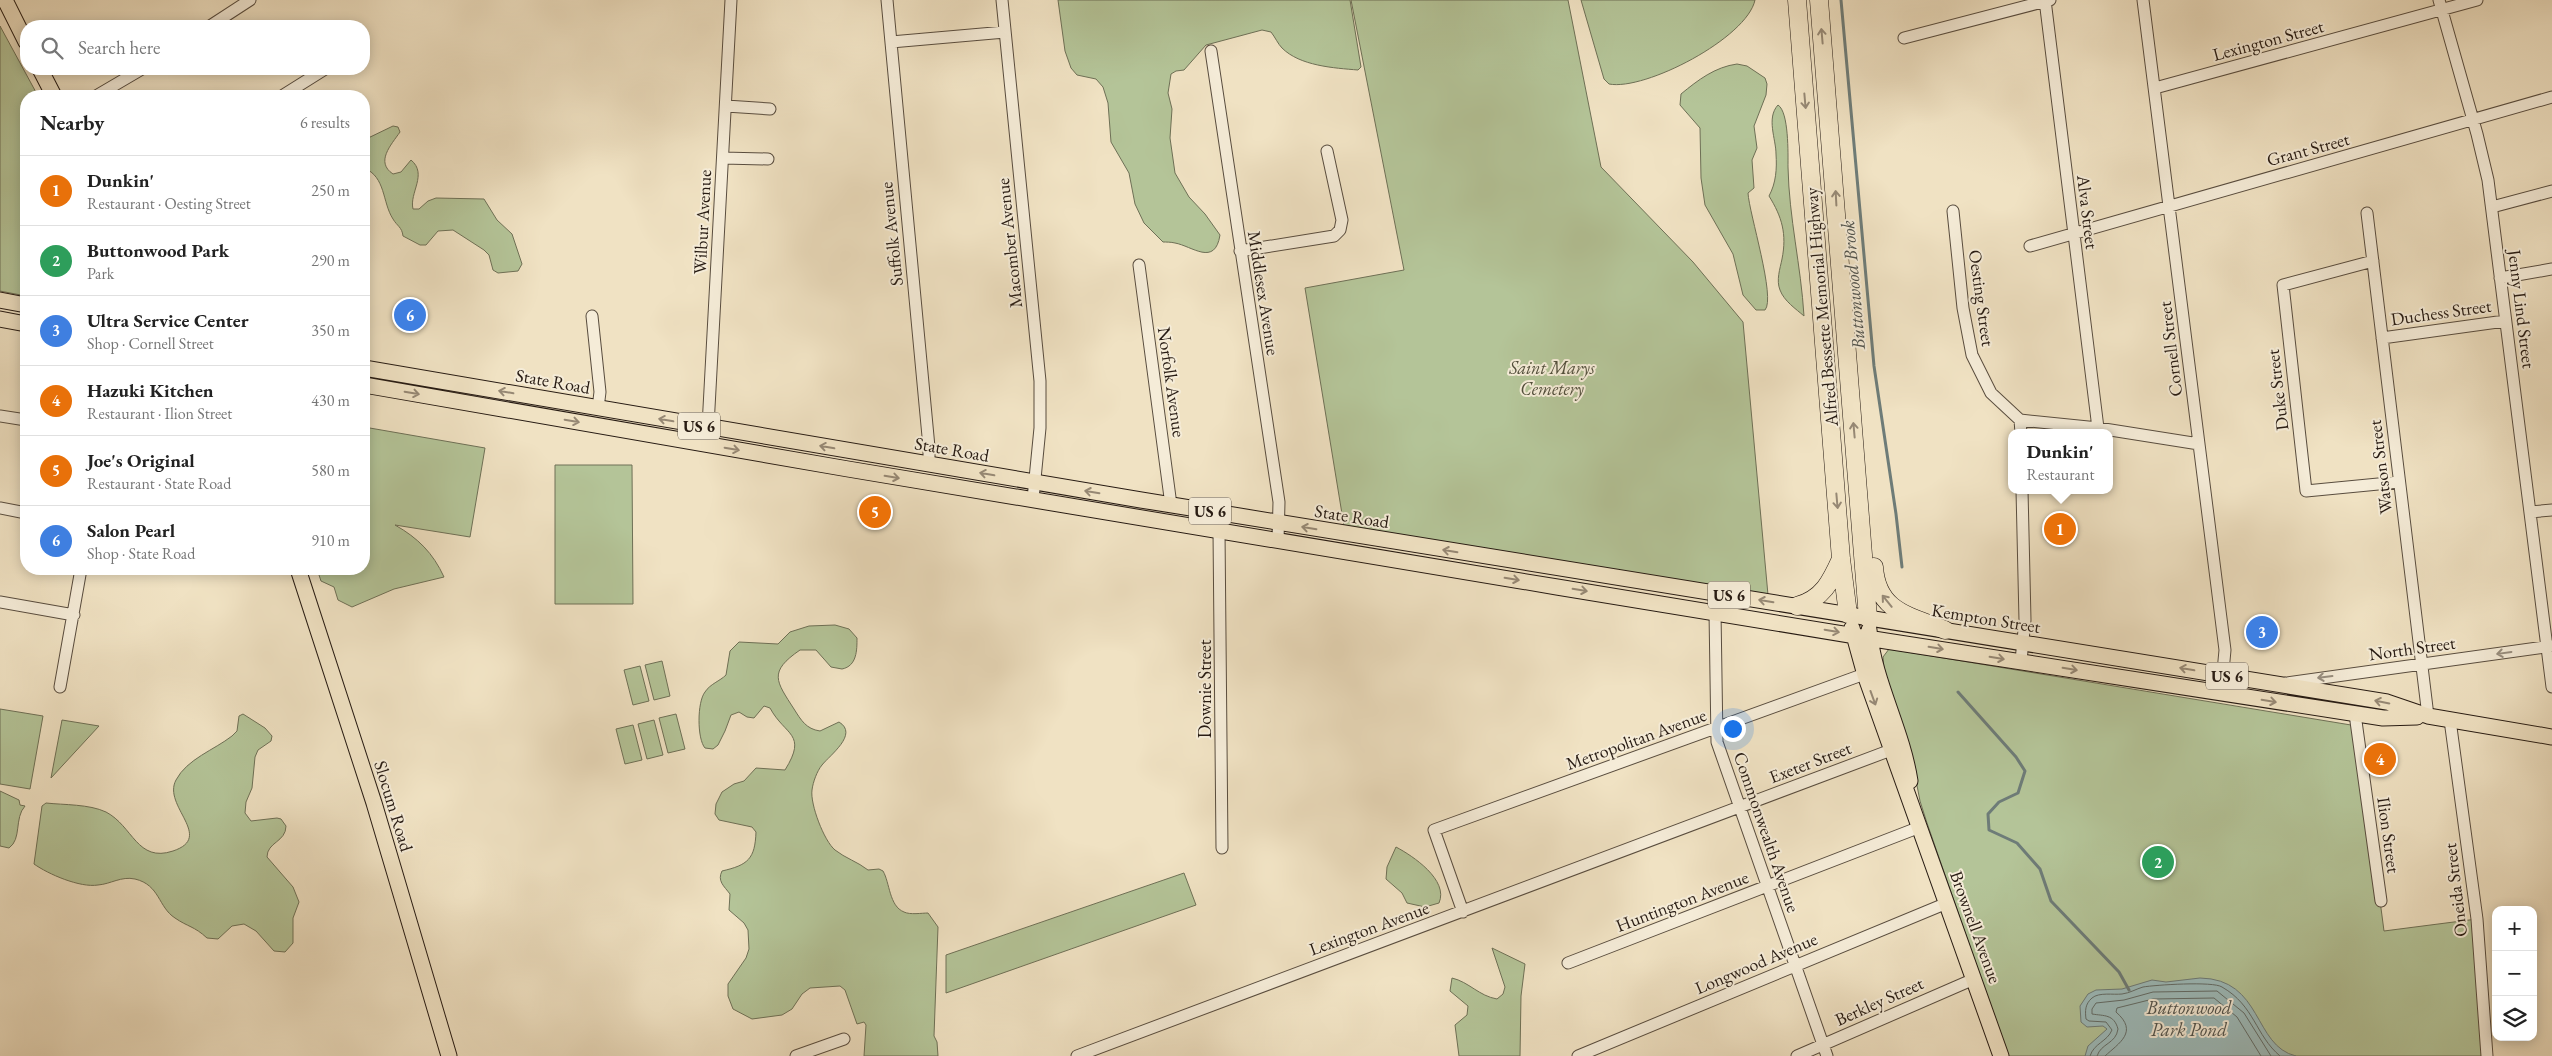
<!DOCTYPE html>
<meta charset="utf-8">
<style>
:root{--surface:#fff;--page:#f2f2f2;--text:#222;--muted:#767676;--line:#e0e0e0;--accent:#8f2418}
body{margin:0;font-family:"EB Garamond",serif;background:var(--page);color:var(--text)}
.controls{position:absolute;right:15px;bottom:15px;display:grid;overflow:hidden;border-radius:10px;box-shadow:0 2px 12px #0003}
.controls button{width:45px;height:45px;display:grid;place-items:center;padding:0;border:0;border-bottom:1px solid var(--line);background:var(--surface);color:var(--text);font:25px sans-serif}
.you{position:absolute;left:1732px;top:728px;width:18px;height:18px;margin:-12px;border:4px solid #fff;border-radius:50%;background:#1a73e8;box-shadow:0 0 0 8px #1a73e833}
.badge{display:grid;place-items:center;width:32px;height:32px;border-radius:50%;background:var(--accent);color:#fff;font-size:16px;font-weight:700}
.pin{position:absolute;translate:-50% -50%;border:2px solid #fff;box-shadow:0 1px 5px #0006}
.popup{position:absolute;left:2008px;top:429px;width:105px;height:65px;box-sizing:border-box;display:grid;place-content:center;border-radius:10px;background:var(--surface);filter:drop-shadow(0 1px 4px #0005);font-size:16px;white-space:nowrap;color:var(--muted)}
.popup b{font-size:19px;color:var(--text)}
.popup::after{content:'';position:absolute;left:50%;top:100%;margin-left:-10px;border:10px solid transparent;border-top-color:var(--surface)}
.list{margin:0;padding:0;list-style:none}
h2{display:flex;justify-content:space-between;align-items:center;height:65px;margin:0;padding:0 20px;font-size:21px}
h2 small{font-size:16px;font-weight:400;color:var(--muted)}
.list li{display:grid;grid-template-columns:32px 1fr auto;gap:15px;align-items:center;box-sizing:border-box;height:70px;padding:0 20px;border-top:1px solid var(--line)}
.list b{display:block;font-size:19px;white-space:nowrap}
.list p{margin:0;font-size:16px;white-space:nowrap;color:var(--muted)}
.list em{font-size:16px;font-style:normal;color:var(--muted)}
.icon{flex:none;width:28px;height:28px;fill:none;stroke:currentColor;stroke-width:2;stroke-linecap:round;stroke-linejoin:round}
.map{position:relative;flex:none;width:2552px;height:1056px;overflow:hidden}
.search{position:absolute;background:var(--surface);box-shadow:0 2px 12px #0003;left:20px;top:20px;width:350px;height:55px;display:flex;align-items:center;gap:12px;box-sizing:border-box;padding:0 18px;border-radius:20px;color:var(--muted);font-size:19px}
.panel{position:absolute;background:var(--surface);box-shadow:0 2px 12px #0003;left:20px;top:90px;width:350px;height:485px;border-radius:20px}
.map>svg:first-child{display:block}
.green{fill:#b4c498;stroke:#6e7056}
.water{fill:#9dbcbc;stroke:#6e7c78}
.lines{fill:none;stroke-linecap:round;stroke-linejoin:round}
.shore{stroke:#626c68;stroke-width:1}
.stream{stroke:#6e7c78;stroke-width:3}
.minor-casing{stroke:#594d3f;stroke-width:13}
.major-casing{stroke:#271b13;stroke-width:17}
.highway-casing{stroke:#271b13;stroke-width:19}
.minor{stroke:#f5ecd8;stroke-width:11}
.major{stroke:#f0e2c3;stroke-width:15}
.highway{stroke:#f0e2c3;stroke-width:18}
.oneway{stroke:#968874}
.oneway2{stroke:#988e7f}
.labels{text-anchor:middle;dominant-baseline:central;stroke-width:4;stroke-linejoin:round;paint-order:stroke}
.shield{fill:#f5ecd8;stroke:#655a4e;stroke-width:1}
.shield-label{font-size:16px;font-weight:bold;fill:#271b13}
.street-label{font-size:18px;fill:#271b13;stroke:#f5ecd8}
.park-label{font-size:18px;font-style:italic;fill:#514e3b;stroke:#f5ecd8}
.water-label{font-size:19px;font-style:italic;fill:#50534e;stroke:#f5ecd8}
</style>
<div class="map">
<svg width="2552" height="1056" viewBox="0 0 2552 1056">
<rect width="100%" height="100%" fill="#f0e2c3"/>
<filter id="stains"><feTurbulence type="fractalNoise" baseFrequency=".004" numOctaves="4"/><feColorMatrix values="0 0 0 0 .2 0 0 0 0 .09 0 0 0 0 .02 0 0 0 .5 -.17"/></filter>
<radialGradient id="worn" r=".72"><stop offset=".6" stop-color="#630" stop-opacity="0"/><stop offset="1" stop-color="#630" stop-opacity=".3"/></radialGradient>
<path class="green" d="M1058 0H1350L1361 67 1358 70C1334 68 1300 66 1282 48 1278 44 1275 37 1271 32L1262 30 1206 45 1184 70 1176 71 1171 74 1168 93 1172 109 1170 138 1175 173 1189 197 1205 214 1220 235C1215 267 1192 246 1175 243 1171 242 1166 242 1163 242L1144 223 1135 204 1129 173 1111 142 1108 103 1103 87 1096 79 1077 75 1071 68 1065 51Z
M1351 0H1568L1601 167 1693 262 1743 322 1768 595 1344 526 1305 288 1404 270Z
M1581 0H1755C1747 38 1645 91 1609 84L1604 79Z
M0 26 38 96H26V296L0 291Z
M1737 64 1747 66 1765 78 1767 84 1766 95 1754 126 1757 148 1752 160 1754 188 1748 193C1749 213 1776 298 1765 310H1756L1743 295 1733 254 1705 205 1701 178 1700 128 1680 105 1681 94C1698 80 1715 67 1737 64Z
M1778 105C1789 112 1788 154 1788 167 1789 218 1801 266 1804 316 1796 309 1784 301 1780 290 1776 280 1780 269 1782 259 1787 234 1782 217 1769 196 1776 183 1777 169 1776 154 1776 139 1766 118 1778 105Z
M393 126 398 127 400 132C391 145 375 162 393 174L401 172 411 160C428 174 409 193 413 209H419L428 201 436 198 484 199 497 220 512 234 522 264 518 271 498 273 493 270 489 255 484 250 453 230 438 231 426 245H420L403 236C402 227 397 226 393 219 382 202 386 177 364 168V140Z
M364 427 485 448 470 537 395 525C418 538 433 553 444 577L394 589 352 607 338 600 334 587 321 581 317 569H364Z
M555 465H632L633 604H555Z
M835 625 849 629 857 638C857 650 857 666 842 669L831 667 816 650H800C768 672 776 681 794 709 801 720 806 729 820 731L839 722C859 734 830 755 822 765 817 771 813 782 812 790 810 804 824 841 835 850 845 858 858 862 868 870L879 869 883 871C890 883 889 906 904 912 910 915 922 913 928 913L938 927 934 1036 937 1042 938 1056H864L866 1025 864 1022 857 1024 845 990 840 986 810 988 802 994 792 1009 782 1015 752 1019 733 1009 728 996V984L746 958 749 949 748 930 744 923 729 910 730 894C724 886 717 881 722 871 748 865 755 859 756 832L752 827 719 820 715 814 716 804 722 792 734 784 744 781 756 768 785 770C808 733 785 736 770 708L764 706 754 718 747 717 739 712 731 715 725 731 718 745 713 749 705 748C697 739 697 702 705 692 710 684 720 681 726 675L730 651 739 642 778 644 790 632 809 626Z
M1889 649 2357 726 2384 931 2477 919 2487 1056H2008L1927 823 1920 801 1909 744 1884 669 1883 657Z
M662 661 670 696 654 700 645 665Z
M640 666 649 701 633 705 624 670Z
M0 709 43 716 30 789 0 784Z
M243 714 265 728 272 736 271 741 258 750 255 757 252 788 246 802 245 813 251 821 277 818 281 819 286 826C286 842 267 842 267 857L293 887 299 902 293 918V943L285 952 274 951 256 931 244 924 232 926 218 939 207 938C194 926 188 927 175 918 158 907 160 885 135 879 121 876 111 884 98 885 80 888 48 874 34 864L42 806 46 803C64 805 89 804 106 812 133 826 137 863 173 851 215 837 162 806 176 780 187 759 214 750 232 736L237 731 239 716Z
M676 714 685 749 668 753 659 718Z
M62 720 99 726 51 778Z
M654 720 663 755 647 759 638 724Z
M633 725 642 760 625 764 616 729Z
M0 791 19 800 20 805 25 806C14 818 22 839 9 848L0 846Z
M1396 847C1413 856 1449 880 1439 903L1425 907 1407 903 1402 893 1386 879 1387 867Z
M1184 873 1196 905 946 993V955Z
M1492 948 1525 964 1521 996 1520 1056H1459L1455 1025 1467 1015 1468 1006 1450 991 1452 978C1469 982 1479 996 1497 999L1503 994 1505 987Z"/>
<path class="water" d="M2200 978C2263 979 2253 1046 2296 1056H2085L2088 1046 2107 1029 2103 1026 2087 1027 2081 1022 2080 1006 2088 994 2096 990 2122 989 2152 980 2166 982Z"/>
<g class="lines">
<path class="shore" d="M2090 1056C2094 1043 2107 1042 2112 1030L2106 1022 2089 1021 2086 1019C2085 1011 2085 1004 2092 998 2099 992 2113 995 2122 994 2130 993 2136 989 2143 987 2155 985 2213 981 2222 987 2255 1006 2255 1035 2280 1056
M2097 1056C2101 1043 2116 1044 2118 1029 2114 1014 2104 1016 2092 1014V1009L2096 1003 2124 1000 2153 992 2217 991 2244 1013 2271 1056
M2105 1056C2119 1043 2139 1032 2116 1012L2117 1008 2153 999 2214 998 2237 1017 2261 1056"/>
<path class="stream" d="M1841 0 1874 366 1896 514 1902 567
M1958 692 2016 757 2025 771 2018 793 1999 802 1988 814 1989 830 2017 843 2040 869 2051 901 2119 972 2129 990"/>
<g class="minor-casing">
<path id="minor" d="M887 0 929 447V464
M1002 0 1040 381V428L1033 499
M2045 0 2098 428
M2143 0 2225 650 2221 693
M2439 0 2477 134 2488 180 2552 687
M210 26 250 0
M1904 38 2050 0
M891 42 1005 32
M1211 51 1279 502 1278 541
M2155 88 2477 0
M96 96 142 69
M282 96 325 69
M726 106 770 109
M723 158 768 159
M2492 207 2552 191
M1953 211 1963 308 1972 355 1991 393 2020 420 2021 433
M2367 213 2428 716
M2030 246 2552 97
M1240 251 1334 236 1340 230 1342 220 1327 151
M2373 261 2283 285 2306 491 2399 482
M1139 265 1171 505
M2500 278 2552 269
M592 316 600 392 598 408
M2382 338 2505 321
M0 416 26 420
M2020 420 2098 428 2199 444
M707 445 731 0
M0 508 26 513
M2530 512 2552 510
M1219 531 1222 848
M0 602 74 615
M1715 612 1717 742 1827 1056
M2021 661 2025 620 2022 490
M2286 683 2552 646
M60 687 81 569
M2355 714 2381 901
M2450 720 2477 919 2487 1056
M1463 912 1434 830 1870 672
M1568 963 1920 827
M796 1056 844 1039
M1077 1056 1899 747
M1578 1056 1947 903
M1797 1056 1974 979"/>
</g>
<g class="major-casing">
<path id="major" d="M5 0 26 42
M40 69 54 96
M0 300 26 305
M0 319 26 324
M364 368 1141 500 2387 702 2428 716 2552 737
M364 385 848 469 1557 587 1886 641 2383 718 2417 717
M298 569 374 803 449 1056
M1852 628 1865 675 2001 1056
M1869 630C1874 682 1902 729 1910 781"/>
</g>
<g class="highway-casing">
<path id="highway" d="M1797 0 1841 559 1848 614
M1819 0 1868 618
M1874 567C1877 612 1910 616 1945 630
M1797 606C1823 599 1831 581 1841 559"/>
</g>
<use href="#minor" class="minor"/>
<use href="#major" class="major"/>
<use href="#highway" class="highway"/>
</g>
<defs><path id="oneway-shaft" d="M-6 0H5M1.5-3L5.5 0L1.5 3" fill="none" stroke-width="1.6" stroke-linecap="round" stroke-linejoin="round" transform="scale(1.25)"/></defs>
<g class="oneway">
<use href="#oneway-shaft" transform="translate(1822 36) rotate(-95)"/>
<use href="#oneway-shaft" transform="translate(1805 101) rotate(85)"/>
<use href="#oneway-shaft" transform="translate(1836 198) rotate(-93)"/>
<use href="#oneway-shaft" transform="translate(506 392) rotate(-170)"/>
<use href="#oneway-shaft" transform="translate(412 393) rotate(10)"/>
<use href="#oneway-shaft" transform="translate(666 420) rotate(-170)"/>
<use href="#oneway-shaft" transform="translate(572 421) rotate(10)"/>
<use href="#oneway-shaft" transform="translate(1854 430) rotate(-95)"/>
<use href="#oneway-shaft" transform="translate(827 447) rotate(-170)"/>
<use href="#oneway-shaft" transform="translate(732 449) rotate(10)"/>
<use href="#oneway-shaft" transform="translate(987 474) rotate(-170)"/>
<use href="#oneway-shaft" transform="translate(892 477) rotate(9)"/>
<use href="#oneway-shaft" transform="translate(1092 492) rotate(-171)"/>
<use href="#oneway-shaft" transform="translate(1837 501) rotate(85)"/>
<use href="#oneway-shaft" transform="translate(1309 528) rotate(-171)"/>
<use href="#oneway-shaft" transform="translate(1450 551) rotate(-171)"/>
<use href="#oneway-shaft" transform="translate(1512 579) rotate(9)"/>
<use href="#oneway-shaft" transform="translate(1580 590) rotate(9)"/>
<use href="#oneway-shaft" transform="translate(1766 601) rotate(-171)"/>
<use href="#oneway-shaft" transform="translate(1887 601) rotate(-129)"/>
<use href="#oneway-shaft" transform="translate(1832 631) rotate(10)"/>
<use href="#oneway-shaft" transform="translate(1936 648) rotate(9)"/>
<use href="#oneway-shaft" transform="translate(1997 658) rotate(9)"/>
<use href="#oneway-shaft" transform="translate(2070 669) rotate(9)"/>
<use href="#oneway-shaft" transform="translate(2187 669) rotate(-170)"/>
<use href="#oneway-shaft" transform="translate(1873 698) rotate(70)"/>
<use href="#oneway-shaft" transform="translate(2269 701) rotate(9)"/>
<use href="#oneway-shaft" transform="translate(2382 702) rotate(-169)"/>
</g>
<g class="oneway2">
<use href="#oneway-shaft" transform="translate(2504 653) rotate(172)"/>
<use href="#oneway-shaft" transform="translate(2325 677) rotate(173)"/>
</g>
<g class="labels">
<g class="shield">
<rect x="678" y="412.5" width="42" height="27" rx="4"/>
<rect x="1189" y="497.5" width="42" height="27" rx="4"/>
<rect x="1708" y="581.5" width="42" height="27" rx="4"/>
<rect x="2206" y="662.5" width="42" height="27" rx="4"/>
</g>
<g class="shield-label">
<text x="699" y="426">US 6</text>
<text x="1210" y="511">US 6</text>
<text x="1729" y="595">US 6</text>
<text x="2227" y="676">US 6</text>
</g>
<g class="street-label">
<text transform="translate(2268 40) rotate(-15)">Lexington Street</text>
<text transform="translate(2308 149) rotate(-15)">Grant Street</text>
<text transform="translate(2088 212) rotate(83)">Alva Street</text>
<text transform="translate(702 222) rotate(-87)">Wilbur Avenue</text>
<text transform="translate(891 234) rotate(-96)">Suffolk Avenue</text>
<text transform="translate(1009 243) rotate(-96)">Macomber Avenue</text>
<text transform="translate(1264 293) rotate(81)">Middlesex Avenue</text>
<text transform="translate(1982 298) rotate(82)">Oesting Street</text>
<text transform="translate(1821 307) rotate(-95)">Alfred Bessette Memorial Highway</text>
<text transform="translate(2522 309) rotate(83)">Jenny Lind Street</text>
<text transform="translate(2441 312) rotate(-8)">Duchess Street</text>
<text transform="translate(2170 349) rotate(-97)">Cornell Street</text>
<text transform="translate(553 381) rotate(10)">State Road</text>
<text transform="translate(1172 382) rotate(82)">Norfolk Avenue</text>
<text transform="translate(2277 390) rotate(-97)">Duke Street</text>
<text transform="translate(952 449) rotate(10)">State Road</text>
<text transform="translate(2380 467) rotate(-97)">Watson Street</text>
<text transform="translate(1352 516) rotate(9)">State Road</text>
<text transform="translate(1986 618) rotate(9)">Kempton Street</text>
<text transform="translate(2412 648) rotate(-8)">North Street</text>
<text transform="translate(1204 689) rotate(-90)">Downie Street</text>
<text transform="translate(1636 739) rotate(-20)">Metropolitan Avenue</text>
<text transform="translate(1810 762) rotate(-21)">Exeter Street</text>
<text transform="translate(394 806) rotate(73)">Slocum Road</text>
<text transform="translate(1767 832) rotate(71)">Commonwealth Avenue</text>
<text transform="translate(2389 835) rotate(82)">Ilion Street</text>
<text transform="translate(2455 890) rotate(-97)">Oneida Street</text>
<text transform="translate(1682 901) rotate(-21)">Huntington Avenue</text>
<text transform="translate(1976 927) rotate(70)">Brownell Avenue</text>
<text transform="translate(1369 928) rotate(-20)">Lexington Avenue</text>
<text transform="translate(1756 963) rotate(-23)">Longwood Avenue</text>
<text transform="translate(1879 1001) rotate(-24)">Berkley Street</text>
</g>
<g class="park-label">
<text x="1552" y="367">Saint Marys<tspan x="1552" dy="21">Cemetery</tspan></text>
</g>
<g class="water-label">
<text transform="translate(1853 285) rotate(-95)">Buttonwood Brook</text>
<text x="2189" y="1007">Buttonwood<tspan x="2189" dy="22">Park Pond</tspan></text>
</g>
</g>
<rect width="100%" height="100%" filter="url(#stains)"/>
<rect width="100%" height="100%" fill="url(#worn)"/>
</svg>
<div class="controls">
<button>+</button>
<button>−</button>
<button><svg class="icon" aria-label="layers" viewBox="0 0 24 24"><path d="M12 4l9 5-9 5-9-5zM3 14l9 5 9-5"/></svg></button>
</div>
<div class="you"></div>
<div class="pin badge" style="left:2060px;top:529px;background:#e8710a">1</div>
<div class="popup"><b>Dunkin'</b>Restaurant</div>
<div class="pin badge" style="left:2158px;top:862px;background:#2e9e5b">2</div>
<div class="pin badge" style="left:2262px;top:632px;background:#3f7fe0">3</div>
<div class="pin badge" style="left:2380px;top:759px;background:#e8710a">4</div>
<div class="pin badge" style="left:875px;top:512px;background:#e8710a">5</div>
<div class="pin badge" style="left:410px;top:315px;background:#3f7fe0">6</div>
<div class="search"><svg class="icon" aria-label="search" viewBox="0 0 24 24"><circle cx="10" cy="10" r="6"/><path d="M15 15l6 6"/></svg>Search here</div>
<section class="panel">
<h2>Nearby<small>6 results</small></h2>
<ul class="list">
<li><span class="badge" style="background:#e8710a">1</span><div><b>Dunkin'</b><p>Restaurant · Oesting Street</p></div><em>250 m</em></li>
<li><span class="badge" style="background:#2e9e5b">2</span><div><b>Buttonwood Park</b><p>Park</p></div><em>290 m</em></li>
<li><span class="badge" style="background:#3f7fe0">3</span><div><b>Ultra Service Center</b><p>Shop · Cornell Street</p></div><em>350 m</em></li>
<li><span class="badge" style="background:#e8710a">4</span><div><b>Hazuki Kitchen</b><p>Restaurant · Ilion Street</p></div><em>430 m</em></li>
<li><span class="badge" style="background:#e8710a">5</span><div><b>Joe's Original</b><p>Restaurant · State Road</p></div><em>580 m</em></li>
<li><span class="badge" style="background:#3f7fe0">6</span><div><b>Salon Pearl</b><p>Shop · State Road</p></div><em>910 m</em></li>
</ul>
</section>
</div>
